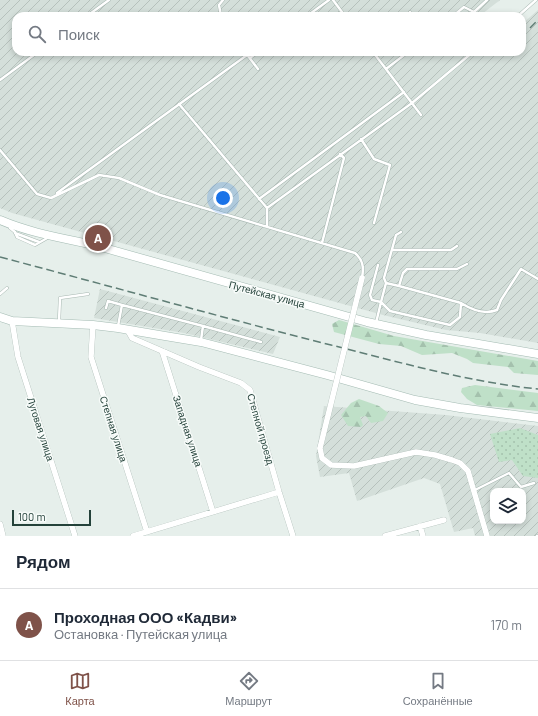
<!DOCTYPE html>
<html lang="ru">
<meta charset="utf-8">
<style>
:root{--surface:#fff;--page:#f6f6f7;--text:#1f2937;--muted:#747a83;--line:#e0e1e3;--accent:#7f5249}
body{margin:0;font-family:Barlow,sans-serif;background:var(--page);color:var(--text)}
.controls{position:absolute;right:12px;bottom:12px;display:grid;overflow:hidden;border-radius:8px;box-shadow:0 2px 6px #0003}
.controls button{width:36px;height:36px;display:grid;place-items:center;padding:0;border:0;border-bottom:1px solid var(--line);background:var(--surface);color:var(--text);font:20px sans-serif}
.scale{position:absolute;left:12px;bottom:10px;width:79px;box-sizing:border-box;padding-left:4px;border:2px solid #24423a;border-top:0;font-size:11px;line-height:14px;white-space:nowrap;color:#24423a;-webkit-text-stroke:3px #f7fbf9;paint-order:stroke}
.you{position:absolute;left:223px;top:198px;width:14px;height:14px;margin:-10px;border:3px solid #fff;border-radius:50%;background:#1a73e8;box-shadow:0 0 0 6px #1a73e833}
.badge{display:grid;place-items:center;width:26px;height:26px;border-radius:50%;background:var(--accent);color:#fff;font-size:13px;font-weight:700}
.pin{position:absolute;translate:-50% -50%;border:2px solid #fff;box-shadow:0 1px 4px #0006}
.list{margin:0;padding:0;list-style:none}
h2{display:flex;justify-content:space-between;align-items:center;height:52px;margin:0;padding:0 16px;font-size:17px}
h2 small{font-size:13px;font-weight:400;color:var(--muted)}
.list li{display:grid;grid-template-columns:26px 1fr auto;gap:12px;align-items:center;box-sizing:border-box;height:72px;padding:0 16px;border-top:1px solid var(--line)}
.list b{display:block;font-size:15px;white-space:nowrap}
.list p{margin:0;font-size:13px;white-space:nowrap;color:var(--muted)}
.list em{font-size:13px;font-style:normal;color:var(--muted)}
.icon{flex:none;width:22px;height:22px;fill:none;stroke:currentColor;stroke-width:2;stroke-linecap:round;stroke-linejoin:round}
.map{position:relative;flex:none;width:538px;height:536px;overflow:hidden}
.search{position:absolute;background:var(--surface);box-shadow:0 2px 6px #0003;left:12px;right:12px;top:12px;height:44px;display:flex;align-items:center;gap:10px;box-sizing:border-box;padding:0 14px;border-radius:12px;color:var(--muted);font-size:15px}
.sheet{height:124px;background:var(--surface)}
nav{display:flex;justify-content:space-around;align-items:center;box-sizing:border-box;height:56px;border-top:1px solid var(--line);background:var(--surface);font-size:11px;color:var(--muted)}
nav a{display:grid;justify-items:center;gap:2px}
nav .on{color:var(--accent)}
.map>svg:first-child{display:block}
.industrial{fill:url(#industrial-furrows);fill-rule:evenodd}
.grass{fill:url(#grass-dots)}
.forest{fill:url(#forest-firs)}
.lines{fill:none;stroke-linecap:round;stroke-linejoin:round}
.service-casing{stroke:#a8b8b2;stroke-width:3.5}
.minor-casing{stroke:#a8b8b2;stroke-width:6}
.secondary-casing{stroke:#a4bbb3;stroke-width:9}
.service{stroke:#fff;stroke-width:2.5}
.minor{stroke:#fff;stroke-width:5.5}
.secondary{stroke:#fff;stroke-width:8}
.rail{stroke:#5f7d75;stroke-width:1.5;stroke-dasharray:8 4;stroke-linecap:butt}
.minor-bridge-casing{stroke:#a8b8b2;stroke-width:6;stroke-linecap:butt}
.minor-bridge{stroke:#fff;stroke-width:5.5}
.labels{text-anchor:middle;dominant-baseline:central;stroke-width:3;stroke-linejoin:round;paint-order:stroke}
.street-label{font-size:10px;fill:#24423a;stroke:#f7fbf9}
</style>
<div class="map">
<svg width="538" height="536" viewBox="0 0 538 536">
<defs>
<pattern id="industrial-furrows" width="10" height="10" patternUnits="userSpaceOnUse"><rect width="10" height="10" fill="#d4dfda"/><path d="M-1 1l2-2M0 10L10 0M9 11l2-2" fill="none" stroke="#b6c1bc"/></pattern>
<pattern id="grass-dots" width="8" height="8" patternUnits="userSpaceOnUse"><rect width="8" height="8" fill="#bfe0c8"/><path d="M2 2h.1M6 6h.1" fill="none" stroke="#a4c1ad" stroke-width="1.8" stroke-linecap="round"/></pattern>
<pattern id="forest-firs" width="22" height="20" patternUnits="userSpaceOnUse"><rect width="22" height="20" fill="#bfe0c8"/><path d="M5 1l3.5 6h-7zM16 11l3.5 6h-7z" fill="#a4c1ad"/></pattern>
</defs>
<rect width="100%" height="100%" fill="#e6efeb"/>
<path class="industrial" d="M0 0H500L482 14 484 16H16V52H522V24L538 10V343L480 333 446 330 383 315 12 213 0 208Z
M100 289 280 337 273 354 184 333 94 318Z
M324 406 446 415 538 426V536H475L473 528 454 532 440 484 424 478 357 501 349 473 320 477 316 456ZM493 491H523V521H493Z"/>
<path class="grass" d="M520 428 538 435V478L523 476 512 460 499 462 490 434Z"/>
<path class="forest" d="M339 320 394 336 538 361V375L514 373 508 367 473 363 467 359 452 353 422 355 401 346 379 344 334 332 332 324Z
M475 385 538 393V411L477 405 467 399 461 392 462 388Z
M359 399 379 406 388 413 383 421 371 423 366 416 360 417 363 425 361 427 348 426 341 415 351 403Z"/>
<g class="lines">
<g class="service-casing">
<path id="service" d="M333 0 345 16
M410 12 413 16
M87 16 109 0
M221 16 219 5 223 0
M307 16 329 0
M453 16 464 7 474 12
M476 16 474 12 487 0
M518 16 536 0
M245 52 258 69
M373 52 421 115
M250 58 258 52
M386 69 408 52
M0 80 38 52
M179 104 267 208
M361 139 374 159 390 165 374 223
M0 150 37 194 51 198 99 175 119 178 160 195 355 253C363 260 364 267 362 278
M57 193 247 55
M259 199 404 92
M267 227V208L412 103 473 52
M10 228 15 232 17 237 35 245 49 237
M15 233 39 242
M322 243 344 158 340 154
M392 250H451L457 246
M386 283 399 286 403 273 407 269H457L467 264
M399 286 461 303 460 317 450 325 390 311 381 302 386 283 384 278 396 235 401 232
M0 294 7 288
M461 303C472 310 484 315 497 310L501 300 521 269 538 279
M106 308 108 301 122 305
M59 321 60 298 88 294
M376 323 381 302 372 300 370 295 378 265
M118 326 122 305 203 326
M201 340 203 326 261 342
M473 491 509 473 521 487 534 483
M537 536H538"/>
</g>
<g class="minor-casing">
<path id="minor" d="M12 321 18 357 75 536
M93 325 91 357 147 532
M127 329 132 338 199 367 241 383 250 390 279 492 293 536
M162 351 213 512
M320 448 322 458 331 465 354 466 416 452 435 455 452 460 460 463 468 471 487 536
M0 524 3 536
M420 526 423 536
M133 536 279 492
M385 536 444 520"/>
</g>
<g class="secondary-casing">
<path id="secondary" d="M0 220C30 233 62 238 94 245L367 322 426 335 538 354
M0 317 12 321 93 325 118 328 165 336 201 342 327 375 415 400 460 408 538 418"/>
</g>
<use href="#service" class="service"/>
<use href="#minor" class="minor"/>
<use href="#secondary" class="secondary"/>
<path class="rail" d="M530 28 538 20
M0 257C110 286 220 317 331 345 399 362 468 382 538 389"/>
<g class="minor-bridge-casing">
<path id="minor-bridge" d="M320 448 362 278"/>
</g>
<use href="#minor-bridge" class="minor-bridge"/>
</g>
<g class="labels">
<g class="street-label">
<text transform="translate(267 294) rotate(15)">Путейская улица</text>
<text transform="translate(41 429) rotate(72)">Луговая улица</text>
<text transform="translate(114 429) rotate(72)">Степная улица</text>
<text transform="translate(261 429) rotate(74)">Степной проезд</text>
<text transform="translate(188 431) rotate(72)">Западная улица</text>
</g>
</g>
</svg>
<div class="controls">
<button><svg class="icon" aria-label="layers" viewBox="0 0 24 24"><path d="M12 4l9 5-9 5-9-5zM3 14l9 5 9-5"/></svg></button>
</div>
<div class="scale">100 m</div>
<div class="you"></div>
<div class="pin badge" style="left:98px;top:238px">A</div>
<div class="search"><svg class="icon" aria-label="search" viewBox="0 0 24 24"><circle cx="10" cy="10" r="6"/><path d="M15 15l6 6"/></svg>Поиск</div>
</div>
<section class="sheet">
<h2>Рядом<small></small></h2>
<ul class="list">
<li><span class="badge">A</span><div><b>Проходная ООО «Кадви»</b><p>Остановка · Путейская улица</p></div><em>170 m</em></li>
</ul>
</section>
<nav>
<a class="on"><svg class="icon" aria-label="map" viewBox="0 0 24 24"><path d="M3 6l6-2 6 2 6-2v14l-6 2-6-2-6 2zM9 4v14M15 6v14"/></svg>Карта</a>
<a><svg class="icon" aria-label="directions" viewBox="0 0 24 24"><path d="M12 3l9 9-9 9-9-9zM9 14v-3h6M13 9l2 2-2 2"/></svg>Маршрут</a>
<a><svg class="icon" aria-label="saved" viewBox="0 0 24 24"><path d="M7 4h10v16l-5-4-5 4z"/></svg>Сохранённые</a>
</nav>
